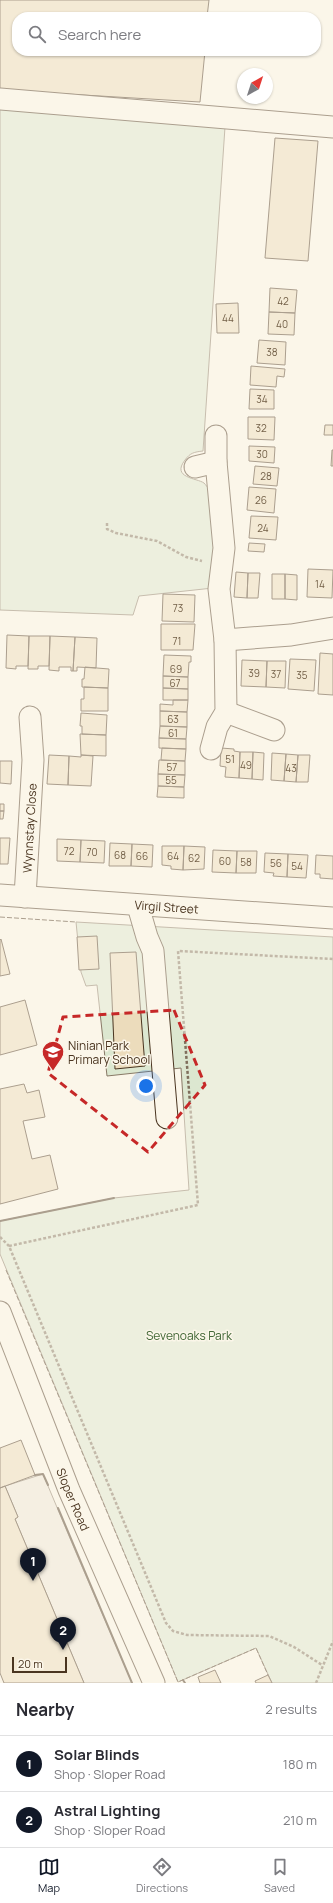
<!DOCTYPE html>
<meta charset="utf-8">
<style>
:root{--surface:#fff;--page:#f2f2f3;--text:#2b2b33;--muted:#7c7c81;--line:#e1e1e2;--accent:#111827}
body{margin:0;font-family:Manrope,sans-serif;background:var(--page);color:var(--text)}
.compass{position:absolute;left:237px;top:68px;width:36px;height:36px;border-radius:50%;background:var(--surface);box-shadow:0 1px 3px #0004;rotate:39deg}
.scale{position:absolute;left:12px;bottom:10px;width:55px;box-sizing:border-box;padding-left:4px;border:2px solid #4a3520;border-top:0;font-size:11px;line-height:14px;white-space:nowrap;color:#4a3520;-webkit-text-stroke:3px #fbf6e9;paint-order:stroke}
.you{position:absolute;left:146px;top:1086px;width:14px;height:14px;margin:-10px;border:3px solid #fff;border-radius:50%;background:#1a73e8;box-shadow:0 0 0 6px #1a73e833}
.badge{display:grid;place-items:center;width:26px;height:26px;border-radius:50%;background:var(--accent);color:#fff;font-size:13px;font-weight:700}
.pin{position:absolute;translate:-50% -33px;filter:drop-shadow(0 1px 2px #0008)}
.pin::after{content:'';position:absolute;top:21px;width:14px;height:12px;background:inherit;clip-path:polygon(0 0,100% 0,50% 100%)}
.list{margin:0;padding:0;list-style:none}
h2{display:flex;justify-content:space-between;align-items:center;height:52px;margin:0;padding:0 16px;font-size:17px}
h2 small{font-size:13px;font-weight:400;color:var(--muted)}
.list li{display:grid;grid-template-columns:26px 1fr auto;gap:12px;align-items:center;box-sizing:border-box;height:56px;padding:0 16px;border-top:1px solid var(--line)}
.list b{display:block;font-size:15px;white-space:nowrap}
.list p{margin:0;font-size:13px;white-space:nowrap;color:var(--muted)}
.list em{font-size:13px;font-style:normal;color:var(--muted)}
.icon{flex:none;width:22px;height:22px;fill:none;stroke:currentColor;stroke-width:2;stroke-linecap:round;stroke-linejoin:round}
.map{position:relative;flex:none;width:333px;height:1683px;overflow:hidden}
.search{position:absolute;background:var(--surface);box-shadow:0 1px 3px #0004;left:12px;right:12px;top:12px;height:44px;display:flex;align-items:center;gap:10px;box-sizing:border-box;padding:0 14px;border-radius:16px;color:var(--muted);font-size:15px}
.sheet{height:164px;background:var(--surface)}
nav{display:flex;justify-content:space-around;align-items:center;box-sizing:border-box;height:56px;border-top:1px solid var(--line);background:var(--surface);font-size:11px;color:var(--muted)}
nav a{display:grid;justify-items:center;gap:2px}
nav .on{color:var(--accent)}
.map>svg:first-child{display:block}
.green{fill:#dce7d0;stroke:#887966}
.parking{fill:#ede7d9;stroke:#887966}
.building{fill:#ecdcbc;stroke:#4a3520}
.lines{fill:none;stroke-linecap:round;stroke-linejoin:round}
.minor-casing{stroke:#4a3520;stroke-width:23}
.path{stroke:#7f6f5c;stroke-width:2.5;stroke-dasharray:3 2;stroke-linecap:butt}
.minor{stroke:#fbf6e9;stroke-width:21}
.fence{stroke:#4a3520;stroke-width:1;stroke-dasharray:5 2;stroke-linecap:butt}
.wall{stroke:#4a3520;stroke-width:2}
.marked{fill:none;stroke:#c62828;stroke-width:3;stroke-dasharray:8 5;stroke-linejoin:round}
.labels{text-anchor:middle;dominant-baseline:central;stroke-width:3;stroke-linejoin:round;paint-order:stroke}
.number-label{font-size:10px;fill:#725f47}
.street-label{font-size:12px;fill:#4a3520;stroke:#fbf6e9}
.poi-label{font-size:12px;fill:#4a3520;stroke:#fbf6e9;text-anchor:start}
.park-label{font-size:12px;fill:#436837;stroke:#fbf6e9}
</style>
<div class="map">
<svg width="333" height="1683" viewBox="0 0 333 1683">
<rect width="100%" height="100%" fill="#fbf6e9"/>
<path class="green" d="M0 108 225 127 203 451C194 452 190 453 185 460 171 478 197 478 204 483 206 485 208 488 209 490L218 541 213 588 139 596 133 615 0 610Z
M76 922 333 937V1683H272L256 1648 178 1682 0 1254V1221L114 1198 189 1190 181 1068 107 1076 97 985 86 986 81 972Z"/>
<path class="parking" d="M43 1474 77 1555 132 1683H84L15 1519 18 1517 5 1486Z"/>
<path class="building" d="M0 0H209L207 17H17V51H205L200 102 0 90Z
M275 138 318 141 308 261 265 258Z
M270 288 297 290 295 313 269 312Z
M238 303 239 333H217L216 304Z
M269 312 295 313 294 335 268 334Z
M259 340 286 342 285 365 257 363Z
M251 366 285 369 284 377 277 376 276 387 250 385Z
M250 389 274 390V409H249Z
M248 417H275L274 440 248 439Z
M325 425H333V435H324Z
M249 446 275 447 274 463 249 461Z
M332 450H333V466H331Z
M255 466 279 468 277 486 253 484Z
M249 487 276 489 274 513 247 510Z
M251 516 278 517 276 540 249 538Z
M249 543 265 544 264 552 248 551Z
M308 569 333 570 332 598 307 597Z
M236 572 248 573 247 598 234 597Z
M248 573H260L258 598H247Z
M272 574H285V599H272Z
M285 574 297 575V600L285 599Z
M163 594 195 595 194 622 162 621Z
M161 624H195L193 650H161Z
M7 635 29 636 28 666H16V669L6 668Z
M29 636H50L49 666H38V669H28Z
M50 636 75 637 73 671H71V667H59V671L49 670Z
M75 637 97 638 96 668 77 667V671H73Z
M320 653 333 654V695L318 694Z
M164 655 191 656V662H189L188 677 163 676Z
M290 659 316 660 314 691 288 689Z
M242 660 267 661 266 687 241 686Z
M267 661H286L285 688 266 687Z
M85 667 109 669 108 688 82 687V679H84Z
M163 676 188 677V689L163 688Z
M84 687 108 688V711H81V699H84Z
M163 688 188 689V700H163Z
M173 700H188L187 712 160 711V704L173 705Z
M160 711 187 712V727L160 726Z
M81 713 107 715 106 735 82 734V726H80Z
M160 726 187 727 186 739 159 738Z
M80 734 106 735V756L81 755Z
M159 738 186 739V749L159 748Z
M162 748 186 749 185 761 161 760Z
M221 748 234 749V751L240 752 239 778 225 777 226 767 220 766Z
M240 752H253L252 779 239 778Z
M253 752 264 753 263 780 252 779Z
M272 753 286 754 284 781 271 780Z
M286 754 298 755 296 782 284 781Z
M49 755 69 756 68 785 47 784Z
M81 755 93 756 91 786 68 785 69 756 81 757Z
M298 755H310L308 782H296Z
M159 760 185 761V775L158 774Z
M0 761H12L11 784 0 783Z
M158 774 185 775 184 787 158 786Z
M158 786 184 787V798L157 797Z
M0 804H4V811H0Z
M0 811H4L3 819H0Z
M0 838H10L8 864H0Z
M57 839 81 840 80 862 57 861Z
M81 840 105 841 104 863 80 862Z
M110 843 132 844 131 866H109Z
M132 844 153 845 152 867 131 866Z
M162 846H184L183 870 171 869V866L162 865Z
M184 846 205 847 204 869 183 870Z
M213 850 237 851 236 873 212 872Z
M237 851H257L256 873H236Z
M265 853 288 854 287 877 273 876 274 873 264 872Z
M288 854 308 855 306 878 287 877Z
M316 855 333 856V879L320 878V874H315Z
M97 936 99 969 79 970 77 937Z
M1 939 10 974 0 976V940Z
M136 952 145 1066 115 1069 110 953Z
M25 1000 37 1045 0 1055V1007Z
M24 1084 27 1093 39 1090 45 1117 23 1121 32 1159 50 1155 58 1189 0 1204V1089Z
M21 1440 35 1475 0 1488V1448Z
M5 1486 18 1517 15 1519 84 1683H4L0 1673V1488Z
M215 1670 221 1683H200L198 1677Z
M268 1675 272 1683H256L255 1681Z"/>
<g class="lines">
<g class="minor-casing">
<g id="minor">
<path d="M0 99 333 127"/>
<path d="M195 467 216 462"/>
<path d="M225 640 291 635 333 628"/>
<path d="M226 712 274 730"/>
<path d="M211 749 217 727 226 712 225 640 219 589 224 548 216 462V436"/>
<path id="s1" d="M0 895 333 918"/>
<path id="s2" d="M25 897 33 760 30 717"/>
<path d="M138 906 147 937 153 951 167 1118"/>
<path id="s3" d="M0 1312 69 1490 154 1683"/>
</g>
</g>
<path class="path" d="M107 523V529L116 533 157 541 186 557 202 561
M0 1237 9 1246 166 1623 173 1631 187 1635 269 1636 294 1647 322 1665
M9 1246 198 1205 178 951 333 959
M316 1683 333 1641"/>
<use href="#minor" class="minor"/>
<path class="fence" d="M0 917 76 922
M6 1270 178 1682 256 1648 268 1675"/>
<path class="wall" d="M0 1221 114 1198
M35 1475 43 1474 48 1485
M58 1508 132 1683
M183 1680 185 1683"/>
</g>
<path d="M0 0H333V1683H0ZM174 1010 205 1085 148 1152 48 1073 63 1017Z" fill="#fbf6e9" fill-opacity=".55" fill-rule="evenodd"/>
<path class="marked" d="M174 1010 205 1085 148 1152 48 1073 63 1017Z"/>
<defs>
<g id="school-pin" transform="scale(1.15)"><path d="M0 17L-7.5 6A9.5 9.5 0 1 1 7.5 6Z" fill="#c62828" stroke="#fbf6e9"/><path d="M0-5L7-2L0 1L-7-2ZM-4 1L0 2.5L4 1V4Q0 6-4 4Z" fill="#fff"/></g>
</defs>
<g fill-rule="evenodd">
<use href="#school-pin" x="53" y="1052"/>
</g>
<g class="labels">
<g class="number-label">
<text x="283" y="301">42</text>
<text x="228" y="318">44</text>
<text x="282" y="324">40</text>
<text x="272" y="352">38</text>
<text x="262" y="399">34</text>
<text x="261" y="428">32</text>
<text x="262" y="454">30</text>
<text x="266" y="476">28</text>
<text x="261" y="500">26</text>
<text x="263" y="528">24</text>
<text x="320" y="584">14</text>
<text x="178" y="608">73</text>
<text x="177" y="641">71</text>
<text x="176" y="669">69</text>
<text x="254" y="673">39</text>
<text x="276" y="674">37</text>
<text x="302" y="675">35</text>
<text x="175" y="683">67</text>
<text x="173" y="719">63</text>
<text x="173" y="733">61</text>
<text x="230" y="759">51</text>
<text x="246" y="765">49</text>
<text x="172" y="767">57</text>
<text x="291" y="768">43</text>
<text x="171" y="780">55</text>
<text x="69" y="851">72</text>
<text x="92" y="852">70</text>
<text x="120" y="855">68</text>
<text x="142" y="856">66</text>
<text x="173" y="856">64</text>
<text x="194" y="858">62</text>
<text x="225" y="861">60</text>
<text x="246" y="862">58</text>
<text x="276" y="863">56</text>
<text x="297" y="866">54</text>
</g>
<g class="street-label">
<text stroke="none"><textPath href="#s2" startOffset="69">Wynnstay Close</textPath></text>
<text stroke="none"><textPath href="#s1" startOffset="167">Virgil Street</textPath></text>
<text stroke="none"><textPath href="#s3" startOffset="201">Sloper Road</textPath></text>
</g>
<g class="poi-label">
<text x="68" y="1045">Ninian Park<tspan x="68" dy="14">Primary School</tspan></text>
</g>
<g class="park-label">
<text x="189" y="1335">Sevenoaks Park</text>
</g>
</g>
</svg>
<svg class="compass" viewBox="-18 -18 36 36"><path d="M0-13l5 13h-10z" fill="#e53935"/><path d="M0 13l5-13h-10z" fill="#7c7c81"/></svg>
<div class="scale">20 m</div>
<div class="you"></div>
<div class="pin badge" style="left:33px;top:1581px">1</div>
<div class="pin badge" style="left:63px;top:1650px">2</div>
<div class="search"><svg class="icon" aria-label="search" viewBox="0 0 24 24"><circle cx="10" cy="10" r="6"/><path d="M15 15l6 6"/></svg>Search here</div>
</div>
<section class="sheet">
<h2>Nearby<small>2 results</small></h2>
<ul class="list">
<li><span class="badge">1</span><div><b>Solar Blinds</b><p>Shop · Sloper Road</p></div><em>180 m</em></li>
<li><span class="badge">2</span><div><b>Astral Lighting</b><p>Shop · Sloper Road</p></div><em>210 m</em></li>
</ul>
</section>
<nav>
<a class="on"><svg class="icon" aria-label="map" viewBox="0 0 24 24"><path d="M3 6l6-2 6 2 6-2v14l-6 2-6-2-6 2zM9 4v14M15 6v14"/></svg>Map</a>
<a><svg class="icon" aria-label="directions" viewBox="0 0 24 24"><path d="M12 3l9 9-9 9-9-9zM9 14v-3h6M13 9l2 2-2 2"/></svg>Directions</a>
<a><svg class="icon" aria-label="saved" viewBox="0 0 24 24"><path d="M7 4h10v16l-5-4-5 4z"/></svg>Saved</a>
</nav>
